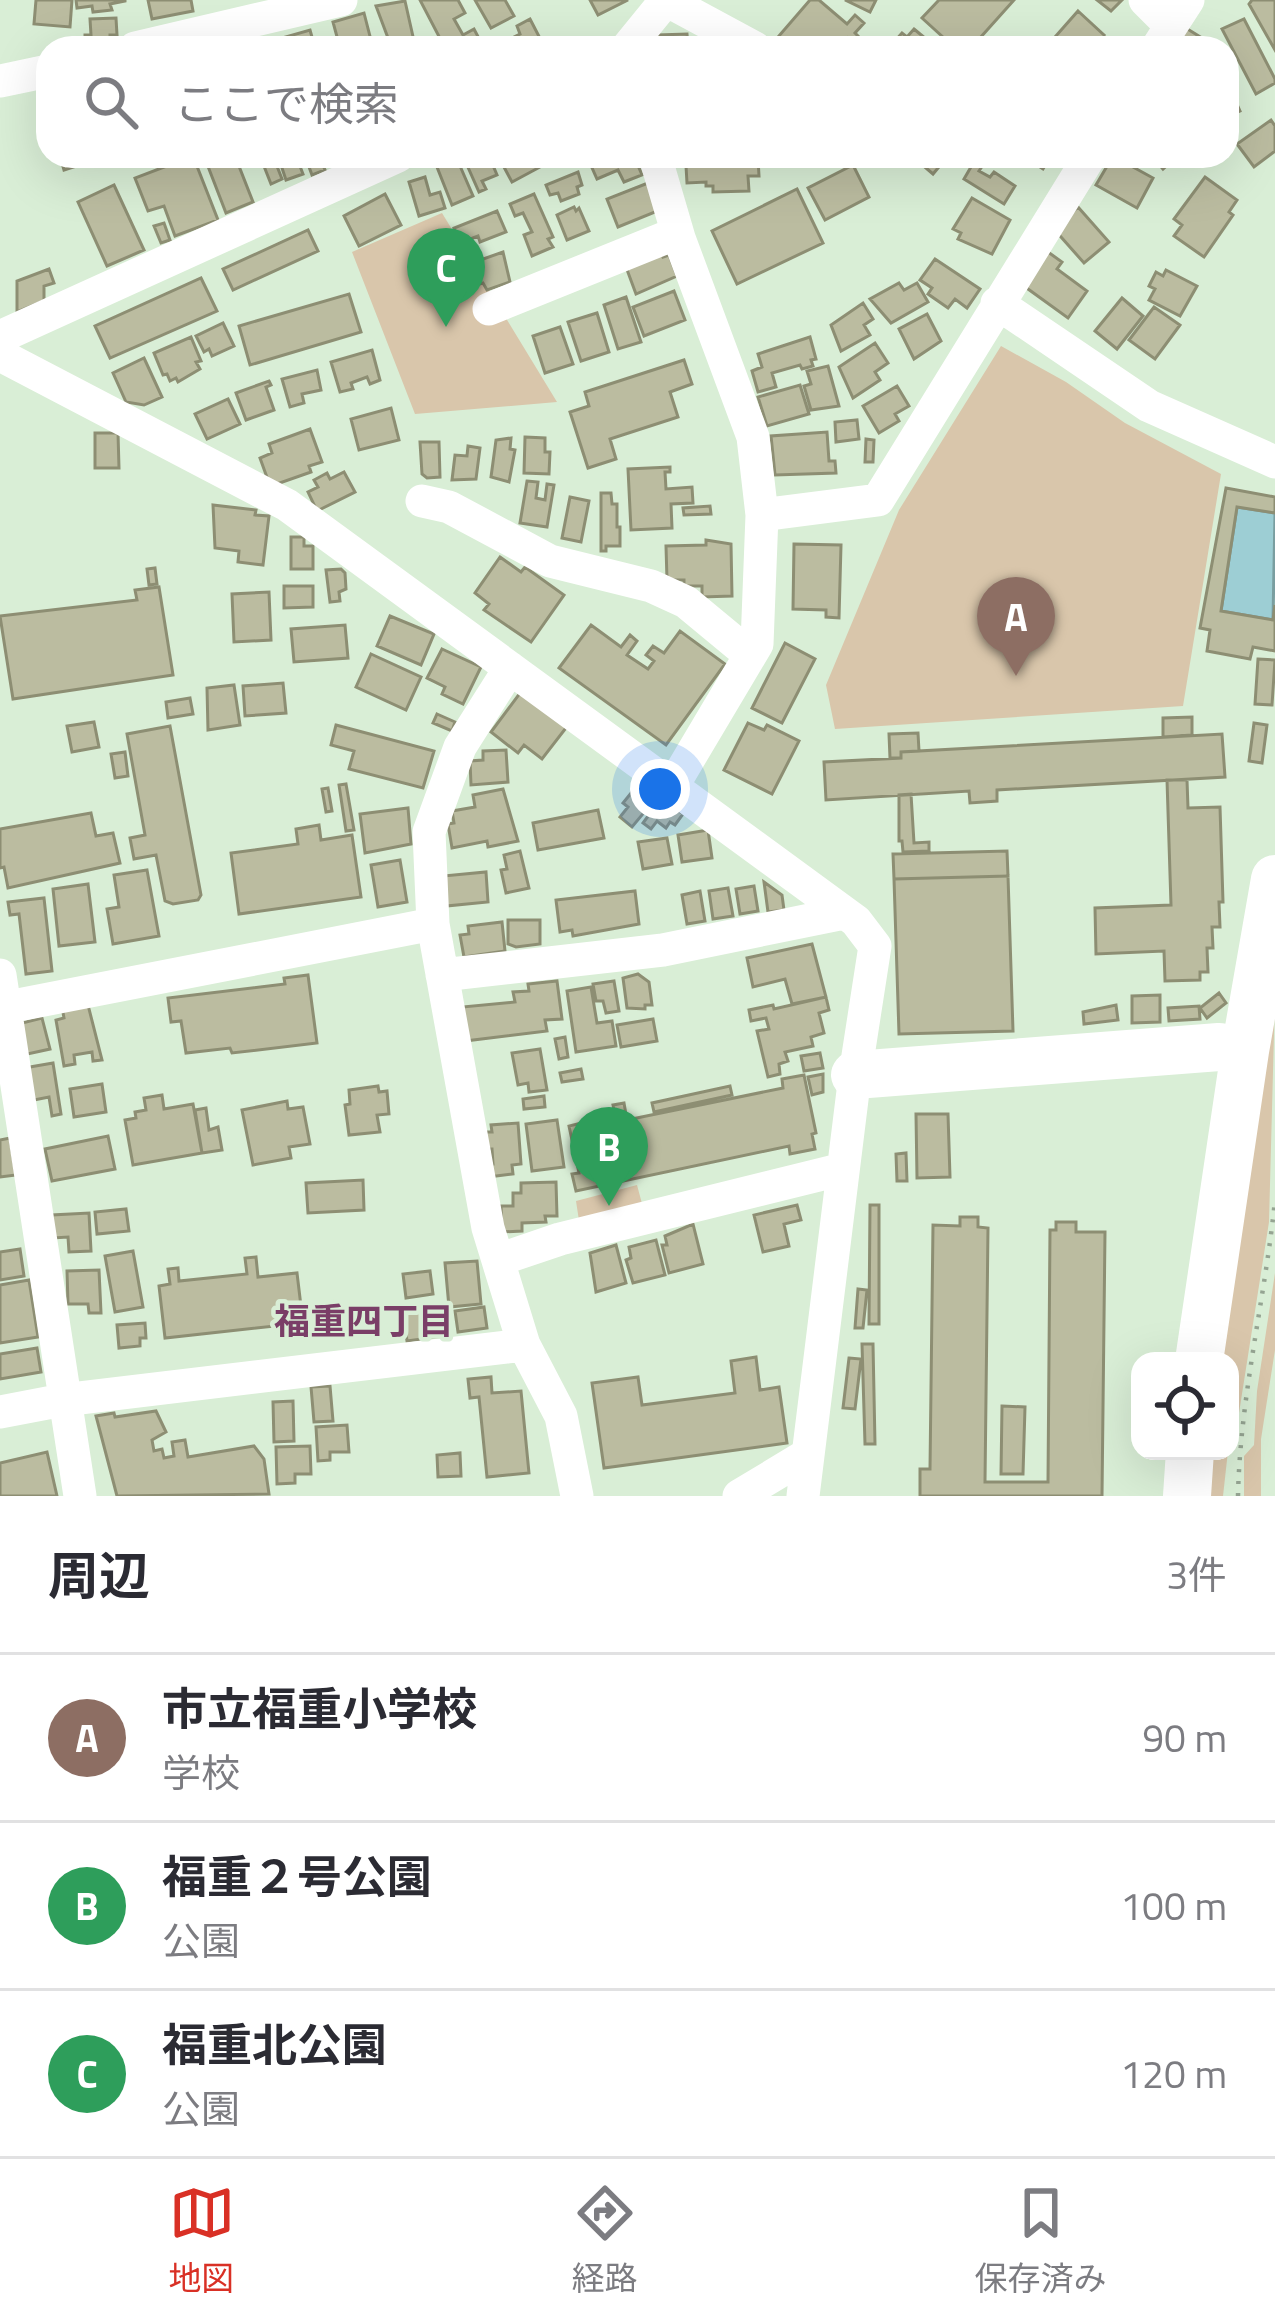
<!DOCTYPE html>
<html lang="ja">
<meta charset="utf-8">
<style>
:root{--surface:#fff;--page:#f2f2f3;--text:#2b2b33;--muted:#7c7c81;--line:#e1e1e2;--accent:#d93025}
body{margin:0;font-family:"Titillium Web","Noto Sans JP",sans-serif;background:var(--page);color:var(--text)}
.controls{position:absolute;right:36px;bottom:36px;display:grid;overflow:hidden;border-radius:24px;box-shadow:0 12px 48px #0002}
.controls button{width:108px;height:108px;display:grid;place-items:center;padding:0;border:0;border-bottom:3px solid var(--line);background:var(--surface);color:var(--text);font:60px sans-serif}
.you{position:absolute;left:660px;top:789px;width:42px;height:42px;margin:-30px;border:9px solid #fff;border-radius:50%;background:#1a73e8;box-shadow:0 0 0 18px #1a73e833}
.badge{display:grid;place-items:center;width:78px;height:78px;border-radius:50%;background:var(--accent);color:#fff;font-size:39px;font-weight:700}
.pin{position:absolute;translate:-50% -99px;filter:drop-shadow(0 3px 6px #0008)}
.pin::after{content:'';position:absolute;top:63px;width:42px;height:36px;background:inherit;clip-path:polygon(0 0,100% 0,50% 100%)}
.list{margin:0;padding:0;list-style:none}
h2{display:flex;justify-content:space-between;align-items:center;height:156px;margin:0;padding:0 48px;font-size:51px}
h2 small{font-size:39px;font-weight:400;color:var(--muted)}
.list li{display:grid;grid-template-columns:78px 1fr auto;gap:36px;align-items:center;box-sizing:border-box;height:168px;padding:0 48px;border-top:3px solid var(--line)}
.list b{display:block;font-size:45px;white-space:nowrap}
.list p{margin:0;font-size:39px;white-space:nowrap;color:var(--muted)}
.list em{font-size:39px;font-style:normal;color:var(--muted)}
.icon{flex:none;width:66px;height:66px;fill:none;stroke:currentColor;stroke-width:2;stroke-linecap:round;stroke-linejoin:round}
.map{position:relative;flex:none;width:1275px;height:1496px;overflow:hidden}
.search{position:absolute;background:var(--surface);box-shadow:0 12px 48px #0002;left:36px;right:36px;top:36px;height:132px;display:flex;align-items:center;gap:30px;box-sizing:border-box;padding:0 42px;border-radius:36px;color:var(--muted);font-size:45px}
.sheet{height:660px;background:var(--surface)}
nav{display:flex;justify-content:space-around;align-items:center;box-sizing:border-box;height:168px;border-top:3px solid var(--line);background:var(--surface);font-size:33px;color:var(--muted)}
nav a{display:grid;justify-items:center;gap:6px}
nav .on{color:var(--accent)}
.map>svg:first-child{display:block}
.green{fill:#d9c6ab}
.water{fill:#9dced4;stroke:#7a9ea0;stroke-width:3}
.building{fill:#bbbca0;stroke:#8d8e73;stroke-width:3}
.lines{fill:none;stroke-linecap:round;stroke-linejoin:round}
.path{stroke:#95a492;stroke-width:4.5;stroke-dasharray:3 9;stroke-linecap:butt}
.street{stroke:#fff;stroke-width:33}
.secondary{stroke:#fff;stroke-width:48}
.labels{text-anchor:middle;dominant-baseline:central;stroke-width:9;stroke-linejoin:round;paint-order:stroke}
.neighbourhood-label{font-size:36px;font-weight:bold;fill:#7a3e67;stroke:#d9eed6}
</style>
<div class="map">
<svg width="1275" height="1496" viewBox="0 0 1275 1496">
<rect width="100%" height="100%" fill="#d9eed6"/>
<path class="green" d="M442 213 557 402 415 414 352 252Z
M1001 346 1066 382 1125 423 1221 474 1183 706 835 729 826 685 899 510Z
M1275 996 1269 1222 1239 1413 1230 1415V1361H1211Z
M637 1185 644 1211 580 1227 576 1201Z
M1275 1273V1350L1261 1439V1496H1244V1456L1254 1445 1257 1391Z
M1201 1451H1228L1223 1496H1198Z"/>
<path class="water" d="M1237 507 1275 513 1273 620 1221 611Z"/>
<path class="building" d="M36 0H72L70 27 34 24Z
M76 0H125V1L110 4 112 10 93 12 92 6 77 8Z
M148 0H191L193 11 152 19Z
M420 0H458L465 13 454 19 463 35 474 29 484 48H445Z
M475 0H505L514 16 491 28Z
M590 0H628L598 15Z
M810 0H819L847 24 855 15 864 23 855 33 870 48H860L848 38 840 48H791L778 37Z
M845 0H876L870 12Z
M939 0H1014L971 48H955L922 18Z
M1097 0H1122L1111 11Z
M1252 0H1275V50L1249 4Z
M405 1 414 41 391 46 376 6Z
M1078 11 1104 35 1101 38 1110 48H1064L1055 37Z
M364 13 373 48H340L333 22Z
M116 18 117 35H110V43L85 44V35H91L90 19Z
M530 19 545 48H500L498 45 520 34 517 26Z
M1244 19 1275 79V83L1256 94 1222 29Z
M1181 25 1202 38 1196 48H1166Z
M914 29 937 48H899L893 43 902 33 907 37Z
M310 30 315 48 331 44 332 48H285L282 38Z
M687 34 688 48H658V35Z
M256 35 259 48H236L234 41Z
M1227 82 1240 111 1227 117Z
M1271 120 1275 126V151L1254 167 1237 144Z
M60 156H104V157L64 170Z
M193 156 218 220 175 236 164 206 148 211 135 178Z
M204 156H235L253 202 226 213Z
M260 156H273L282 179 271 184Z
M278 156H296L303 174 286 180Z
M305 156H319L325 170 312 175Z
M463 156H489L497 175 482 181 486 189 479 192Z
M498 156H534L540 167 512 182Z
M600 156H634L642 175 624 182 618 170 597 179 589 161Z
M787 156H833V161L788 165Z
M912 156H948L933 174Z
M1007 156H1051L1043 169 1026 158 1022 165Z
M1113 156 1153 178 1137 208 1096 185Z
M1152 156H1188L1178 165 1173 160 1163 169Z
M758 158 759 176H748L749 191 713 192V186H706V182L687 183 686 166 703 165V160Z
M457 159 473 196 452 205 437 167Z
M975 160 983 165 979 171 990 177 994 172 1015 186 1004 204 964 179Z
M853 165 869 197 825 220 808 188Z
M578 172 582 185 577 187 579 194 561 201 558 193 550 195 546 185Z
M425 177 430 195 440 192 445 208 419 216 409 182Z
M1205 177 1237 200 1229 212 1233 215 1204 257 1174 236 1182 225 1174 219Z
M648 183 660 210 618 227 607 199Z
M114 185 144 250 107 266 78 202Z
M797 189 823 243 737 284 712 231Z
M385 194 401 225 359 246 344 216Z
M534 194 553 237 548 239 553 247 532 256 524 235 532 232 523 213 515 216 510 204Z
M972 198 1010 220 992 254 958 239 961 233 953 229Z
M574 207 576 211 579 208 589 231 567 240 557 215Z
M1078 207 1109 242 1084 263 1054 229Z
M497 211 506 232 480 242 478 236 460 243 454 228Z
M164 223 170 240 161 243 154 226Z
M308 230 318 251 233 290 223 269Z
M1041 247 1062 262 1057 269 1087 291 1068 318 1017 281Z
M503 252 510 282 487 290 483 283 476 285 469 264Z
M662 254 663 257 669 255 677 276 636 294 626 267Z
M935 259 980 289 967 308 955 299 948 308 928 294 932 288 920 280Z
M49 269 54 283 44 286V301L17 312V281Z
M1166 270 1197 286 1180 316 1149 300 1155 289 1149 286 1156 272 1163 276Z
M201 278 217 311 110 358 95 326Z
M899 283 904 290 917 283 928 302 891 323 870 299Z
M674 291 685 320 644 336 633 307Z
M349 294 361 332 250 365 239 326Z
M626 297 641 342 618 349 604 305Z
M1122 298 1143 316 1117 349 1095 331Z
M863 303 873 319 864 325 870 335 841 351 831 325Z
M1154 307 1180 325 1155 359 1129 340Z
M597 313 609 352 581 361 568 322Z
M927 314 941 341 914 359 899 329Z
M223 323 234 346 212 356 209 349 204 352 196 336Z
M560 327 573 364 545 373 533 336Z
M191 337 201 361 196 362 200 369 178 382 176 378 170 381 167 374 163 375 154 353Z
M810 337 816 359 811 360 813 366 802 369 800 365 772 373 776 387 758 392 752 371 762 367 758 354Z
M875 343 888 363 875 372 880 380 853 398 839 367Z
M372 350 380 380 370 384 367 377 351 383 353 389 340 392 331 362Z
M144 358 162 397 144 405 126 402 113 373Z
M684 360 692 384 670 392 678 417 610 439 616 459 588 468 570 412 589 406 585 392Z
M828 366 839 406 811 410 804 386 811 384 807 371Z
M317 370 321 390 302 394 304 403 290 407 282 379Z
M269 381 271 385 266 387 274 410 246 420 236 393Z
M800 385 809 414 767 426 758 397Z
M897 386 909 406 895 414 899 421 879 433 863 406Z
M228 399 240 424 207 439 195 414Z
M391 408 399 440 359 450 351 419Z
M857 420 859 439 836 442 835 422Z
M310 429 322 462 309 466 311 472 277 484 269 483 260 458 272 453 269 444Z
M827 432 829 461H835L836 473 775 475 771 436Z
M95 433H118L119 468H95Z
M525 437 545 438V452H550L549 474 524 473Z
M511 438 510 449 515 450 509 482 491 477 496 440Z
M866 439 874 440 873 462H865Z
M420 442H439L440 477 427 478 422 474Z
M468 446 480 448 476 479 452 480 455 455 467 456Z
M670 467V472H665L666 489 692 487 693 503 671 504 672 528 631 530 628 469Z
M344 472 355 492 317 511 308 492 318 487 314 480 327 473 330 479Z
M527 481 538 482 536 498 545 500 547 484 554 485 547 527 520 523Z
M1226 488 1275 497V513L1237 507 1221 611 1273 620 1275 605V651L1253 647 1250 659 1207 651 1210 630 1200 628Z
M601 493H611L612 504H617V527H620V546H606V551H601Z
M570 497 589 501 581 542 562 538Z
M213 505 256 510 255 515 269 516 263 565 238 562 239 551 215 548Z
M710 506 711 514 684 515 683 508Z
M291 537H304V546H313V569H291Z
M706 540 731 544 732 596 702 597V586H684V580H667L666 546 706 545Z
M794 544 841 545 839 618 826 617V610L793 609Z
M500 557 521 572 525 567 564 595 531 642 484 610 489 604 475 593Z
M155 568 157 584 149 585 147 569Z
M341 569 345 573 346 589 339 592 340 601 330 602 326 570Z
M284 586H313V607L284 608Z
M159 587 173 675 13 699 0 616 137 600 135 590Z
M269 592 271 640 234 642 232 594Z
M390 616 434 634 421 665 377 646Z
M345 625 348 658 294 662 291 629Z
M591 625 621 647 630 635 637 641 627 655 648 669 654 661 646 655 653 646 664 653 680 631 725 664 666 745 559 668Z
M785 643 815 659 782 723 752 708Z
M442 649 481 667 463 704 442 694 445 687 427 678Z
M371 654 421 677 406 710 356 687Z
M1258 659 1275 660 1272 705 1255 704Z
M283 683 286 713 245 716 243 686Z
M234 685 240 725 208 730 207 688Z
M523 689 569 724 542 759 524 745 518 753 491 732Z
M190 698 193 714 168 718 166 702Z
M437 714 455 722 452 731 433 723Z
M1192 717V735L1163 737V718Z
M94 722 99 747 72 752 67 726Z
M748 723 764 730 767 725 799 741 772 794 724 770Z
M1254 723 1267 725 1262 763 1249 761Z
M336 725 434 751 423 788 349 769 354 751 331 745Z
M170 726 201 895 198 900 173 904 165 901 156 855 134 859 130 838 145 835 127 734Z
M918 733 919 751 901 752V758H890L889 734Z
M1222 734 1225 777 997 790V801L970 803 969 791 826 800 824 762 901 758V752Z
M506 750 508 782 471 785 470 761 483 760V751Z
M125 752 128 776 115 778 111 754Z
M1167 780H1187L1188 808 1220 807 1223 902H1219L1220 927H1212L1213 948H1207L1208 972H1200V980L1165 981 1164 951 1096 954 1095 908 1171 905Z
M640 782 657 797 632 827 620 817 628 807 623 803Z
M346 784 354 830 346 831 339 785Z
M328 788 332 811 326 812 322 789Z
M503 789 518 841 488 847 487 841 452 848 448 824 454 823 452 811 475 807 473 795Z
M911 794 914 843 929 842V851L903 852 902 841H899V795Z
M662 797 683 814 675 825 670 822 666 828 657 821 651 829 643 823Z
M408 808 411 844 365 853 360 814Z
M598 810 604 838 538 850 533 823Z
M91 813 96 836 113 833 120 863 8 888 4 867 0 868V829Z
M319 825 321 840 352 835 361 897 239 914 231 853 298 844 296 829Z
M708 830 712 858 682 862 678 835Z
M667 838 672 864 643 869 638 842Z
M520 851 529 888 506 893 501 870 507 869 504 855Z
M1007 851 1008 876 894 879 893 854Z
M400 860 407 902 378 907 371 865Z
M147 870 159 936 113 944 107 909 119 907 114 875Z
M486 872 488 902 446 906 443 876Z
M1008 876 1013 1031 899 1034 894 879Z
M764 882 782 895 784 910 768 912Z
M88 884 95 942 59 946 53 889Z
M754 886 758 911 740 914 736 889Z
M728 888 733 916 713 919 709 891Z
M635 891 639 924 573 936 572 930 560 932 556 900Z
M700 891 705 921 687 924 682 895Z
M44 898 52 971 26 974 19 914 10 915 8 902Z
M508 920H540V944L516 947 508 944Z
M502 922 505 951 464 957 460 935 469 934 468 926Z
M812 944 826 997 792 1004 785 979 753 987 747 958Z
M638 974 649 982 652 1005H645V1009L627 1008 623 978Z
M308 975 317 1043 232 1053 230 1048 186 1053 181 1021 171 1022 168 998 285 984 284 978Z
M557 981 562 1019 545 1020 547 1031 465 1041 462 1007 515 1002 513 992 529 991 528 984Z
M614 981 619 1011 606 1013 603 1001H596L593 984Z
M591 987 597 1023 612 1021 616 1046 576 1052 567 991Z
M1219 993 1226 1003 1207 1018 1200 1008Z
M1160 995V1022L1132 1023V996Z
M826 997 829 1010 819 1013 824 1033 811 1037 813 1046 785 1052 788 1061 779 1064 780 1074 768 1077 757 1031 769 1029 766 1018 751 1021 749 1010 773 1005 774 1009Z
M87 1001 102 1060 93 1061 92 1052 74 1055 75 1064 64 1066 56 1020 64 1018 62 1007Z
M1116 1005 1118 1020 1084 1024 1083 1012Z
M1199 1006 1200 1019 1169 1021 1168 1008Z
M42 1018 50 1049 23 1055 22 1023Z
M653 1019 657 1041 621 1047 617 1025Z
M565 1037 568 1057 559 1059 555 1039Z
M540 1049 547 1090 529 1092 528 1083 518 1085 512 1053Z
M820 1053 823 1068 804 1071 801 1056Z
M53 1063 61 1114 52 1116 49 1097 29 1101 24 1068Z
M581 1069 583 1079 562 1082 560 1073Z
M823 1074V1092L812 1095 808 1077Z
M804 1075 816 1133 812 1134 815 1149 790 1154 789 1146 576 1191 572 1174 579 1173 569 1126 589 1121 591 1127 617 1122 613 1105 624 1103 627 1120 783 1088 782 1079Z
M102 1084 106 1112 74 1117 70 1089Z
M378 1086 379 1092 387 1091 389 1114 377 1115 380 1132 349 1135 345 1105 350 1104 349 1090Z
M730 1086 732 1095 654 1112 652 1103Z
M162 1095 164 1109 193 1104 202 1153 133 1165 125 1120 136 1118 135 1112 146 1110 144 1098Z
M544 1096 545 1107 524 1109 523 1099Z
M287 1101 288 1109 303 1107 310 1144 289 1147 291 1158 253 1165 242 1110Z
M206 1108 209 1130 218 1127 222 1150 202 1153 195 1110Z
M916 1114H948L950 1177 917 1178Z
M557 1120 564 1167 532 1171 526 1124Z
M518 1123 521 1164 512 1165 513 1174 488 1177 487 1164H493L492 1149H486L485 1132H492L491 1125Z
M108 1136 115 1169 52 1181 45 1149Z
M10 1138 16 1175 0 1177V1140Z
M906 1153 907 1181H897L896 1154Z
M363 1180 364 1210 308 1213 306 1183Z
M556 1182 557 1216H545L546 1222 522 1223V1231L502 1232 501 1206H513V1193H521V1183Z
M797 1205 801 1220 784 1224 789 1246 763 1252 754 1215Z
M870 1205H879V1324H869Z
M126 1209 129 1231 97 1234 95 1212Z
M89 1213 91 1251 69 1252 68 1237 53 1238 52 1215Z
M960 1217H978V1227L988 1228 985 1482H1048L1050 1230H1056V1222H1076V1232H1105L1102 1496H920V1469H930L933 1225 960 1226Z
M693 1224 703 1264 669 1273 662 1245H667L665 1236Z
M656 1240 665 1275 633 1283 626 1260 631 1258 629 1247Z
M616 1245 626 1283 596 1292 590 1253Z
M20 1249 24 1276 0 1280V1252Z
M133 1251 143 1307 115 1312 105 1256Z
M256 1257 258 1277 297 1273 303 1323 165 1338 159 1286 170 1284 168 1269 178 1268 179 1281 247 1274 245 1258Z
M477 1261 481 1304 449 1307 445 1263Z
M99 1270 101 1313H89L88 1304H68L67 1271Z
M430 1271 433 1294 406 1298 403 1274Z
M29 1280 38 1337 0 1343V1285Z
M858 1289 867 1290 863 1328H855Z
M439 1305 444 1336 407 1341 403 1311Z
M484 1307 487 1328 458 1332 455 1311Z
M350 1308V1315H360V1334L316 1336 315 1309Z
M145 1323 146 1338H140V1346L119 1348 117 1325Z
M862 1344H873L875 1444H865Z
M37 1348 41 1372 0 1379V1354Z
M756 1357 760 1390 779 1387 787 1443 604 1468 592 1383 638 1377 642 1405 735 1393 731 1361Z
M849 1358 861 1359 855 1409 843 1408Z
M491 1377 492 1393 521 1391 529 1473 487 1477 479 1397 470 1398 468 1379Z
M330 1386 333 1421 314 1422 311 1387Z
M293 1401 294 1441 274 1442 273 1402Z
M1002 1406 1025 1407 1023 1474H1001Z
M156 1411 166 1432 152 1440 154 1451 162 1449 164 1458 174 1456 172 1442 185 1440 188 1457 254 1446 264 1459 269 1494 117 1496 96 1416 114 1413 115 1417Z
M347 1425 349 1452H330V1460L318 1461 316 1427Z
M310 1446 311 1474H295V1483L277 1484 276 1447Z
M47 1452 57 1496H0V1463Z
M460 1453 461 1476 438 1477 437 1455Z"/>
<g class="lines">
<path class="path" d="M1238 1496C1240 1397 1265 1299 1275 1200"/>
<path class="street" d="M666 0 755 48
M1145 0 1171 26
M135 48 341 0
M627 48 666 0
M1157 48 1188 0
M0 81 48 71
M655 156 679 238 753 437 762 515 757 644 672 787
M997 303 1149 406 1275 462
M489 309 677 233
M0 337 398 156
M0 355 287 505 856 921 875 946 855 1075 803 1496
M422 501 449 507 550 561 651 586 686 602 750 655
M762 515 878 500 1090 156
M433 924 488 1228 524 1345 561 1416 577 1496
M0 975 80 1496
M442 975 663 950 844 913
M8 1007 433 924 429 832 460 747 510 668
M498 1260 560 1239 843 1169
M0 1412 63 1400 524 1345
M739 1496 807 1455"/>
<path class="secondary" d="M855 1075 1219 1047 1245 1051
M1199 1361 1245 1051 1275 879
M1187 1496 1190 1451"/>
</g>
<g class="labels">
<g class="neighbourhood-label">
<text x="364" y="1320">福重四丁目</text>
</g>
</g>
</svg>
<div class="controls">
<button><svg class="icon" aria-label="locate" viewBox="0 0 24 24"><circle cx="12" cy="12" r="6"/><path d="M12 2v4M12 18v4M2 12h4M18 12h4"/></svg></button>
</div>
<div class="you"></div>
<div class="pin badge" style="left:1016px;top:676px;background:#8d6e63">A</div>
<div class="pin badge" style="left:609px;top:1206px;background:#2e9e5b">B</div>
<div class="pin badge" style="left:446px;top:327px;background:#2e9e5b">C</div>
<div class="search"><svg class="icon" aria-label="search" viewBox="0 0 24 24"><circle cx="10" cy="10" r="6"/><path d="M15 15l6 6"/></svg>ここで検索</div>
</div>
<section class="sheet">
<h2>周辺<small>3件</small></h2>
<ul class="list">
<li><span class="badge" style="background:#8d6e63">A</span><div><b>市立福重小学校</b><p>学校</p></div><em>90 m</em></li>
<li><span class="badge" style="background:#2e9e5b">B</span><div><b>福重２号公園</b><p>公園</p></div><em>100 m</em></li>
<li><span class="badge" style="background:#2e9e5b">C</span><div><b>福重北公園</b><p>公園</p></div><em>120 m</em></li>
</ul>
</section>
<nav>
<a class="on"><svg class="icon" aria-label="map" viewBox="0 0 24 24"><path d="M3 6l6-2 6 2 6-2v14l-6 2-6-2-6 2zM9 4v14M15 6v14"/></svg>地図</a>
<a><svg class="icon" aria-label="directions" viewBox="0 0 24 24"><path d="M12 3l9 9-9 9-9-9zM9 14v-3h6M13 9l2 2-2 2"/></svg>経路</a>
<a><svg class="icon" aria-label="saved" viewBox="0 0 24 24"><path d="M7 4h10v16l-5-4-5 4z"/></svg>保存済み</a>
</nav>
